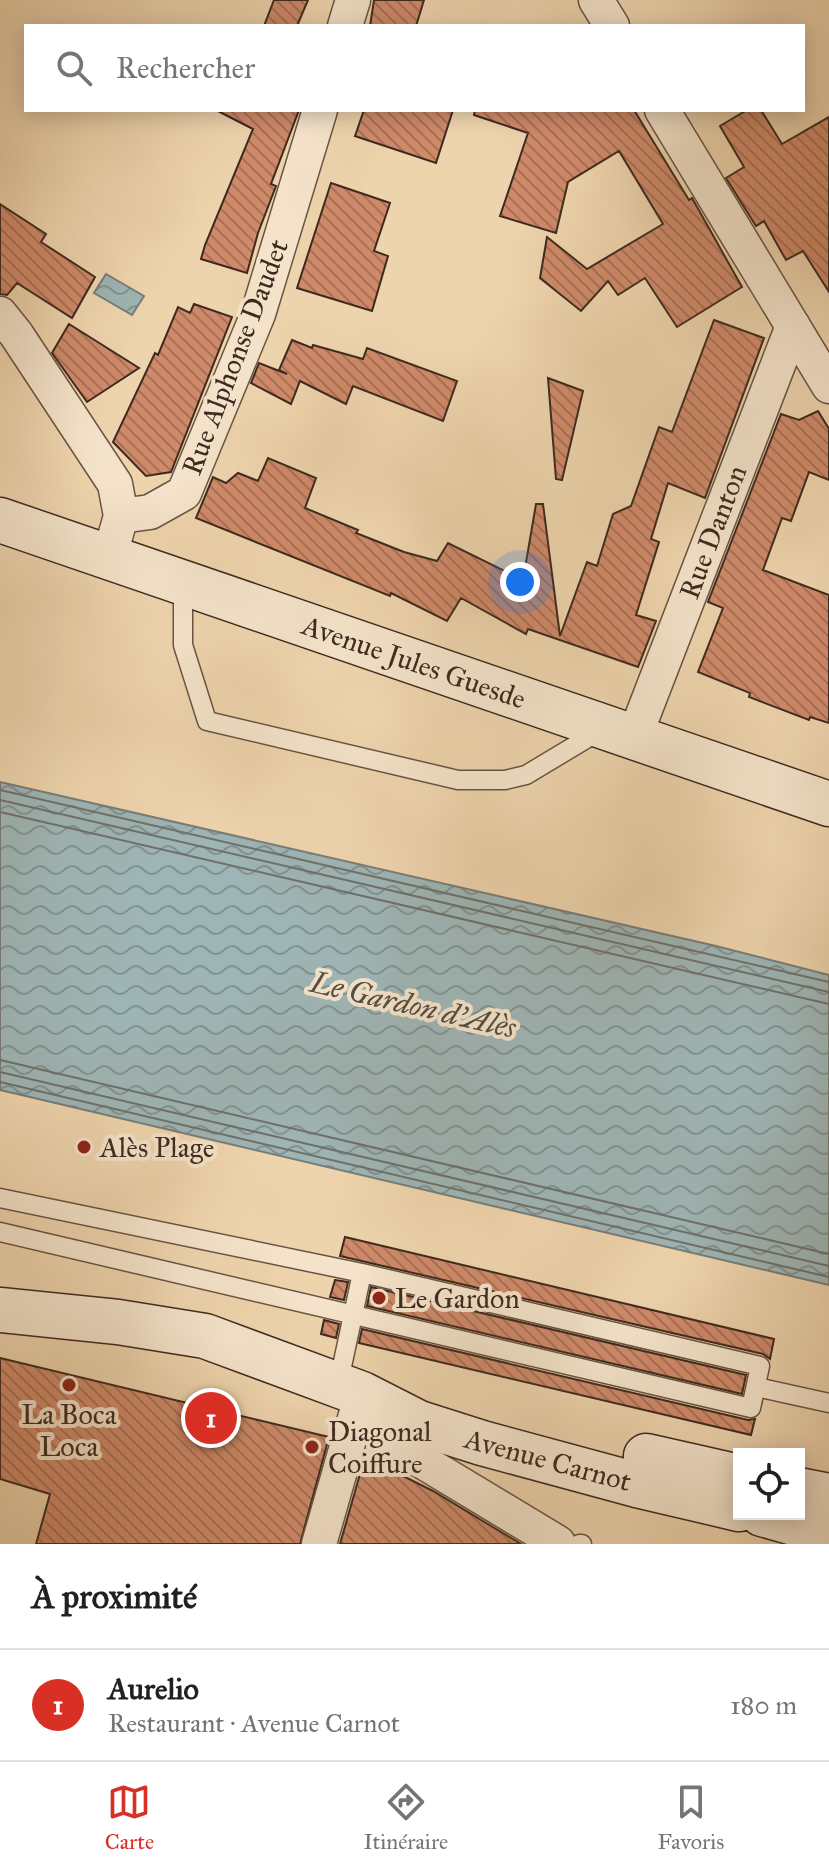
<!DOCTYPE html>
<html lang="fr">
<meta charset="utf-8">
<style>
:root{--surface:#fff;--page:#f2f2f2;--text:#202124;--muted:#757577;--line:#e0e0e0;--accent:#d93025}
body{margin:0;font-family:"IM FELL Great Primer",serif;background:var(--page);color:var(--text)}
.controls{position:absolute;right:24px;bottom:24px;display:grid;overflow:hidden;border-radius:0px;box-shadow:0 4px 20px #0003}
.controls button{width:72px;height:72px;display:grid;place-items:center;padding:0;border:0;border-bottom:2px solid var(--line);background:var(--surface);color:var(--text);font:40px sans-serif}
.you{position:absolute;left:520px;top:582px;width:28px;height:28px;margin:-20px;border:6px solid #fff;border-radius:50%;background:#1a73e8;box-shadow:0 0 0 12px #1a73e833}
.badge{display:grid;place-items:center;width:52px;height:52px;border-radius:50%;background:var(--accent);color:#fff;font-size:26px;font-weight:700}
.pin{position:absolute;translate:-50% -50%;border:4px solid #fff;box-shadow:0 2px 8px #0006}
.list{margin:0;padding:0;list-style:none}
h2{display:flex;justify-content:space-between;align-items:center;height:104px;margin:0;padding:0 32px;font-size:34px}
h2 small{font-size:26px;font-weight:400;color:var(--muted)}
.list li{display:grid;grid-template-columns:52px 1fr auto;gap:24px;align-items:center;box-sizing:border-box;height:112px;padding:0 32px;border-top:2px solid var(--line)}
.list b{display:block;font-size:30px;white-space:nowrap}
.list p{margin:0;font-size:26px;white-space:nowrap;color:var(--muted)}
.list em{font-size:26px;font-style:normal;color:var(--muted)}
.icon{flex:none;width:44px;height:44px;fill:none;stroke:currentColor;stroke-width:2;stroke-linecap:round;stroke-linejoin:round}
.map{position:relative;flex:none;width:829px;height:1544px;overflow:hidden}
.search{position:absolute;background:var(--surface);box-shadow:0 4px 20px #0003;left:24px;right:24px;top:24px;height:88px;display:flex;align-items:center;gap:20px;box-sizing:border-box;padding:0 28px;border-radius:0px;color:var(--muted);font-size:30px}
.sheet{height:216px;background:var(--surface)}
nav{display:flex;justify-content:space-around;align-items:center;box-sizing:border-box;height:112px;border-top:2px solid var(--line);background:var(--surface);font-size:22px;color:var(--muted)}
nav a{display:grid;justify-items:center;gap:4px}
nav .on{color:var(--accent)}
.map>svg:first-child{display:block}
.water{fill:url(#water-waves);stroke:#777d79;stroke-width:2}
.lines{fill:none;stroke-linecap:round;stroke-linejoin:round}
.shore{stroke:#6e706a;stroke-width:2}
.building{fill:url(#building-back-hatch);stroke:#3d2a20;stroke-width:2}
.service-casing{stroke:#695443;stroke-width:21}
.minor-casing{stroke:#695443;stroke-width:37}
.secondary-casing{stroke:#3d2a20;stroke-width:47}
.service{stroke:#f4e3ca;stroke-width:18}
.minor{stroke:#f4e3ca;stroke-width:34}
.secondary{stroke:#f4e3ca;stroke-width:44}
.poi-dot{fill:#8f2418;stroke:#f4e3ca;stroke-width:3}
.labels{text-anchor:middle;dominant-baseline:central;stroke-width:8;stroke-linejoin:round;paint-order:stroke}
.street-label{font-size:28px;fill:#3d2a20;stroke:#f4e3ca}
.poi-label{font-size:28px;fill:#3d2a20;stroke:#f4e3ca;text-anchor:start}
.water-label{font-size:30px;font-style:italic;fill:#554d45;stroke:#f4e3ca}
</style>
<div class="map">
<svg width="829" height="1544" viewBox="0 0 829 1544">
<defs>
<pattern id="water-waves" width="16" height="10" patternUnits="userSpaceOnUse" patternTransform="scale(2)"><rect width="16" height="10" fill="#9eb5b5"/><path d="M0 5q4-4 8 0t8 0" fill="none" stroke="#829393"/></pattern>
<pattern id="building-back-hatch" width="6" height="6" patternUnits="userSpaceOnUse" patternTransform="scale(2)"><rect width="6" height="6" fill="#cf8a6a"/><path d="M-1 5l2 2M0 0l6 6M5-1l2 2" fill="none" stroke="#a97157"/></pattern>
</defs>
<rect width="100%" height="100%" fill="#eed4ad"/>
<filter id="stains"><feTurbulence type="fractalNoise" baseFrequency=".0025" numOctaves="4"/><feColorMatrix values="0 0 0 0 .2 0 0 0 0 .09 0 0 0 0 .02 0 0 0 .5 -.17"/></filter>
<radialGradient id="worn" r=".72"><stop offset=".6" stop-color="#630" stop-opacity="0"/><stop offset="1" stop-color="#630" stop-opacity=".3"/></radialGradient>
<path class="water" d="M106 274 144 296 132 315 94 293Z
M0 782 716 946 829 975V1285L0 1090Z"/>
<g class="lines">
<path class="shore" d="M0 790 829 982
M0 800 829 992
M0 812 829 1004
M0 1060 829 1254
M0 1072 829 1266
M0 1082 829 1277"/>
</g>
<path class="building" d="M274 0H308L297 26H264Z
M374 0H424L416 26H370Z
M216 110H299L271 184 276 186 258 233 247 273 201 259 205 245 253 129Z
M364 110H453L436 163 355 136Z
M475 110H634L689 200 692 198 742 287 677 327 645 278 618 295 608 281 581 311 540 278 547 237 587 269 663 224 619 151 568 182 556 233 500 216 528 133 474 115Z
M747 110H761L782 144 829 117V292L803 251 786 260 764 221 756 226 726 178 744 167 720 126Z
M331 183 390 203 374 251 388 256 372 311 297 288Z
M0 204 46 234 41 242 95 277 72 318 17 283 7 295 0 294Z
M194 304 232 317 171 472 146 476 113 442 155 353 158 355 178 307 190 313Z
M714 320 764 338 705 498 668 483 651 539 659 542 636 615 656 621 638 667 528 629 526 634 461 598 447 621 391 593 390 596 196 518 213 477 226 483 238 473 258 481 268 458 316 478 305 508 358 530 356 533 404 552 437 561 448 543 523 580 536 504H543L560 636 587 562 597 566 613 514 631 506 659 427 672 432Z
M69 324 139 368 87 402 52 353Z
M292 340 312 348 313 345 363 359 367 348 457 381 443 421 353 386 346 404 300 381 291 404 251 383 259 363 287 374 279 370Z
M548 378 583 391 562 480 556 479Z
M818 411 829 429V480L809 472 791 521 782 518 763 570 829 595V723L810 717 809 720 749 697 750 693 698 672 723 608 708 602 781 414 799 420Z
M345 1237 774 1339 770 1359 763 1354 340 1256Z
M335 1280 348 1282 344 1300 330 1297Z
M371 1287 746 1375 742 1394 367 1306Z
M324 1320 339 1324 336 1338 321 1334Z
M362 1329 748 1420 755 1419 751 1435 359 1343Z
M0 1358 329 1437 300 1544H36L50 1494 0 1479Z
M379 1464 433 1491 521 1544H340L362 1467Z"/>
<g class="lines">
<g class="service-casing">
<path id="service" d="M183 584V645L207 721 458 780H505L526 775 601 730
M0 1198 362 1273 760 1366 751 1408 0 1232
M338 1385 362 1273
M756 1387 829 1403
M579 1544H582"/>
</g>
<g class="minor-casing">
<path id="minor" d="M596 0 612 26
M345 26 353 0
M662 110 829 386
M0 314 16 334 115 484 121 516 115 537
M121 516 150 512 184 493 258 314 320 110
M634 738 793 326
M362 1394 380 1430 412 1455 558 1543
M319 1544 362 1394"/>
</g>
<g class="secondary-casing">
<path id="secondary" d="M0 520 829 804
M0 1310 118 1322 205 1336 362 1394 419 1423 482 1443 637 1485 739 1509
M646 1456 739 1477
M799 1490 829 1496
M762 1514 829 1533"/>
</g>
<use href="#service" class="service"/>
<use href="#minor" class="minor"/>
<use href="#secondary" class="secondary"/>
</g>
<g class="poi-dot">
<circle cx="84" cy="1147" r="8"/>
<circle cx="379" cy="1298" r="8"/>
<circle cx="69" cy="1385" r="8"/>
<circle cx="312" cy="1447" r="8"/>
</g>
<g class="labels">
<g class="street-label">
<text transform="translate(235 357) rotate(-69)">Rue Alphonse Daudet</text>
<text transform="translate(713 532) rotate(-69)">Rue Danton</text>
<text transform="translate(414 662) rotate(19)">Avenue Jules Guesde</text>
<text transform="translate(548 1460) rotate(15)">Avenue Carnot</text>
</g>
<g class="poi-label">
<text x="100" y="1147">Alès Plage</text>
<text x="395" y="1298">Le Gardon</text>
<text x="69" y="1414" text-anchor="middle">La Boca<tspan x="69" dy="32">Loca</tspan></text>
<text x="328" y="1431">Diagonal<tspan x="328" dy="32">Coiffure</tspan></text>
</g>
<g class="water-label">
<text transform="translate(413 1005) rotate(13)">Le Gardon d'Alès</text>
</g>
</g>
<rect width="100%" height="100%" filter="url(#stains)"/>
<rect width="100%" height="100%" fill="url(#worn)"/>
</svg>
<div class="controls">
<button><svg class="icon" aria-label="locate" viewBox="0 0 24 24"><circle cx="12" cy="12" r="6"/><path d="M12 2v4M12 18v4M2 12h4M18 12h4"/></svg></button>
</div>
<div class="you"></div>
<div class="pin badge" style="left:211px;top:1418px">1</div>
<div class="search"><svg class="icon" aria-label="search" viewBox="0 0 24 24"><circle cx="10" cy="10" r="6"/><path d="M15 15l6 6"/></svg>Rechercher</div>
</div>
<section class="sheet">
<h2>À proximité<small></small></h2>
<ul class="list">
<li><span class="badge">1</span><div><b>Aurelio</b><p>Restaurant · Avenue Carnot</p></div><em>180 m</em></li>
</ul>
</section>
<nav>
<a class="on"><svg class="icon" aria-label="map" viewBox="0 0 24 24"><path d="M3 6l6-2 6 2 6-2v14l-6 2-6-2-6 2zM9 4v14M15 6v14"/></svg>Carte</a>
<a><svg class="icon" aria-label="directions" viewBox="0 0 24 24"><path d="M12 3l9 9-9 9-9-9zM9 14v-3h6M13 9l2 2-2 2"/></svg>Itinéraire</a>
<a><svg class="icon" aria-label="saved" viewBox="0 0 24 24"><path d="M7 4h10v16l-5-4-5 4z"/></svg>Favoris</a>
</nav>
